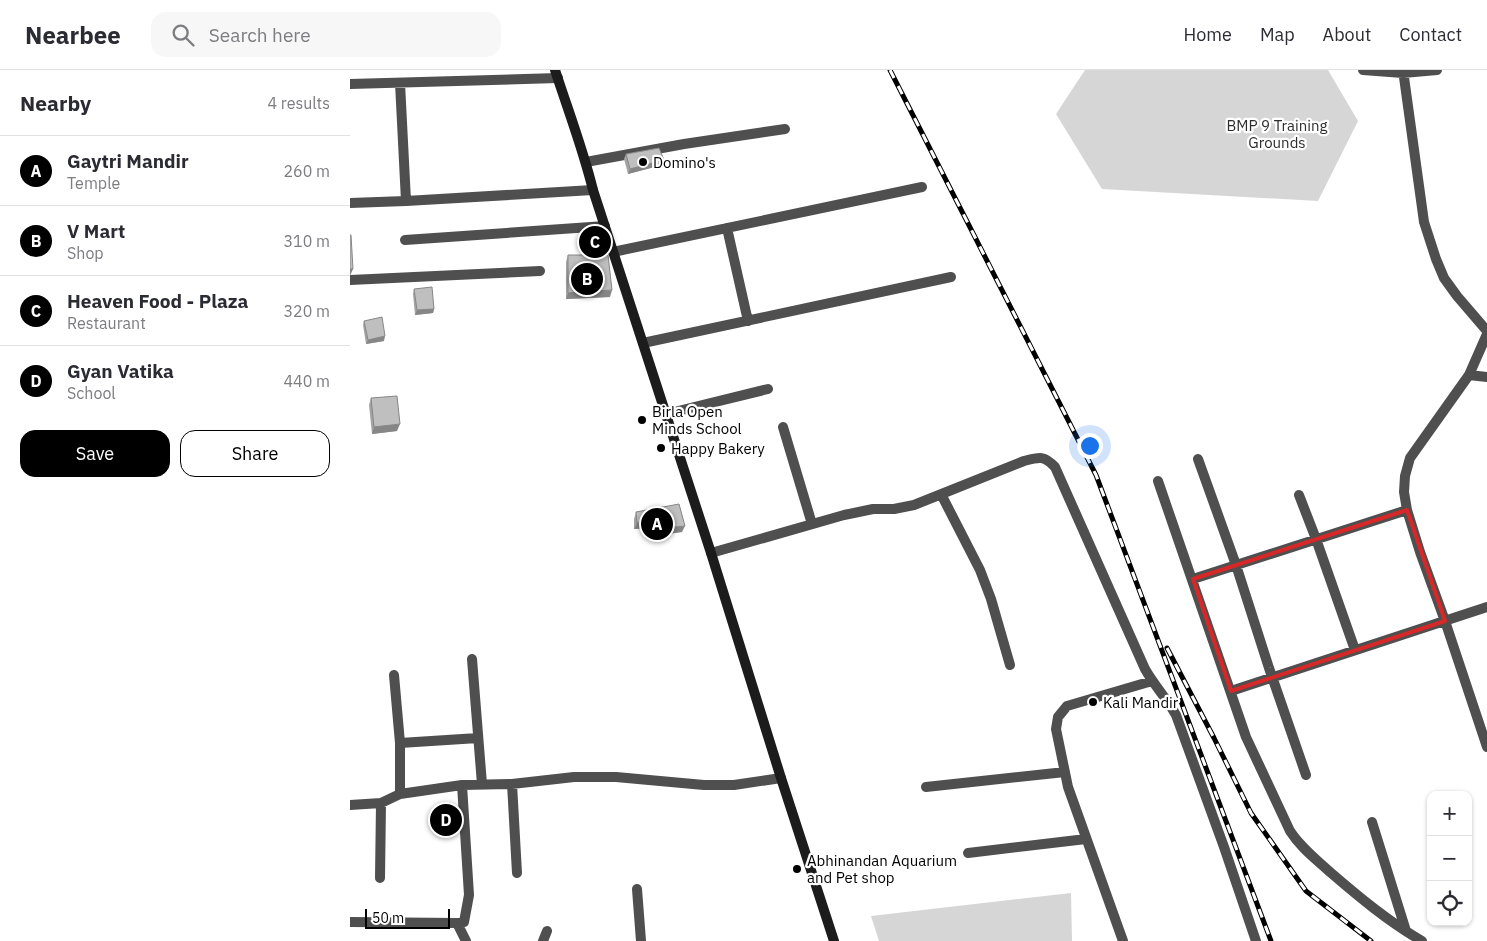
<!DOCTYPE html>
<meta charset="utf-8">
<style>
:root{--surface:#fff;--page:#f7f7f7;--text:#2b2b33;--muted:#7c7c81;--line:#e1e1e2;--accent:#000}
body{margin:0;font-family:"IBM Plex Sans",sans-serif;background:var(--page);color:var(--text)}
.controls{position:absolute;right:15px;bottom:15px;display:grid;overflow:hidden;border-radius:10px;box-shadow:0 1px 4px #0004}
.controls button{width:45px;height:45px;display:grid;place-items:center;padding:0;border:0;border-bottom:1px solid var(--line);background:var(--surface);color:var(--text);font:25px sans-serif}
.scale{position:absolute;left:15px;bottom:12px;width:85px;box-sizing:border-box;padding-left:5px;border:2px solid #000;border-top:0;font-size:14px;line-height:18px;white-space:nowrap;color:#000;-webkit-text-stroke:4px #fff;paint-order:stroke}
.you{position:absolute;left:739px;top:375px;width:18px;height:18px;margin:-12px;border:4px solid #fff;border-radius:50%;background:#1a73e8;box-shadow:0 0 0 8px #1a73e833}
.badge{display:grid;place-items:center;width:32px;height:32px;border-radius:50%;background:var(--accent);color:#fff;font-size:16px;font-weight:700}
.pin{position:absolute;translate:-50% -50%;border:2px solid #fff;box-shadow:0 1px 5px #0006}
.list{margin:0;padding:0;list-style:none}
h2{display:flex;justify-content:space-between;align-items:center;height:65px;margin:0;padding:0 20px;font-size:21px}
h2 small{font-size:16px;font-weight:400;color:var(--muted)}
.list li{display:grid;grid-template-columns:32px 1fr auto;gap:15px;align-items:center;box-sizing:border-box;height:70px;padding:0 20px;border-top:1px solid var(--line)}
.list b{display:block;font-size:19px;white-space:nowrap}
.list p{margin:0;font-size:16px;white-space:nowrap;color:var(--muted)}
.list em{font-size:16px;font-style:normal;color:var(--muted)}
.actions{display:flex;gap:10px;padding:15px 20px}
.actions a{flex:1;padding:11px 0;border:1px solid var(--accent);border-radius:15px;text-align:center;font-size:18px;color:var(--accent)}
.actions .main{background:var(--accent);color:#fff}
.icon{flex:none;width:28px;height:28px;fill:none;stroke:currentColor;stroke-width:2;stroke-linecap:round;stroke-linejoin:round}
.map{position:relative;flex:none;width:1137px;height:871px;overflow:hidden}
header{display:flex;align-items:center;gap:30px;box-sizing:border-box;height:70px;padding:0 25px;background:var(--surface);border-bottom:1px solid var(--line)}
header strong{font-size:24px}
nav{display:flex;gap:28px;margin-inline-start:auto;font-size:18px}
.search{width:350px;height:45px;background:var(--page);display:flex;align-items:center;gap:12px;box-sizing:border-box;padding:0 18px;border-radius:15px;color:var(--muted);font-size:19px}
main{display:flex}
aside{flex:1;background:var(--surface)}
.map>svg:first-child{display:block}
.green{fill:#d6d6d6}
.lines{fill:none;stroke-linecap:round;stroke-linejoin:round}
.minor{stroke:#4f4f4f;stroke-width:10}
.secondary{stroke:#1c1c1c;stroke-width:10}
.rail-casing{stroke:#000;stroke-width:5}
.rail{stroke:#fff;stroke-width:3;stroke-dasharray:9;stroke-linecap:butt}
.wall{fill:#a4a4a4}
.shaded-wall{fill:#868686}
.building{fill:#bfbfbf;stroke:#868686}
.marked{fill:none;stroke:#d62828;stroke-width:4;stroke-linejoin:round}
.poi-dot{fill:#000;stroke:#fff;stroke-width:2}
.labels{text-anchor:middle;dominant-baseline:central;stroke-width:4.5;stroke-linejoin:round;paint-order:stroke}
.park-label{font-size:15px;fill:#2d2d2d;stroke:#fff}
.poi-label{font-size:15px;fill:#000;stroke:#fff;text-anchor:start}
</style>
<header>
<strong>Nearbee</strong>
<div class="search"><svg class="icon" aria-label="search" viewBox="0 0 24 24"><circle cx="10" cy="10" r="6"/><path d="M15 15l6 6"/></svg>Search here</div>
<nav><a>Home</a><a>Map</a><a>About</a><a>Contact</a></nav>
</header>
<main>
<aside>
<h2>Nearby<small>4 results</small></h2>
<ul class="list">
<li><span class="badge">A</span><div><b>Gaytri Mandir</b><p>Temple</p></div><em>260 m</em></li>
<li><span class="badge">B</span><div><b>V Mart</b><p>Shop</p></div><em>310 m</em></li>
<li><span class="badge">C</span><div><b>Heaven Food - Plaza</b><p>Restaurant</p></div><em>320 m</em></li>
<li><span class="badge">D</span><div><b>Gyan Vatika</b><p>School</p></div><em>440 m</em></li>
</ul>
<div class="actions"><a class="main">Save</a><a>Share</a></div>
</aside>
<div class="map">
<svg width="1137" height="871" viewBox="0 0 1137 871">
<rect width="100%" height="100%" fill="#fff"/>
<path class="green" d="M735 0H978L1008 51 968 131 752 119 706 44Z
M721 823 722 871H529L521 846Z"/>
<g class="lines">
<path class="minor" d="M1013 0 1053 3 1087 0
M1053 0 1074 152 1086 189 1094 208 1107 226 1137 261
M50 13 56 131
M0 14 208 8
M236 92 334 74 435 59
M0 133 56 131 243 120
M377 158 398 251
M55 170 255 156
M263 182 572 117
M0 210 190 201
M1137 264 1119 305 1060 388 1055 406 1054 422 1057 440 1070 482 1095 551 1137 677
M293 273 601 207
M1119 305 1137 307
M316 344 418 319
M433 357 462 454
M848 389 886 495 919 598 956 705
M808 411 896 667 940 761C951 778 966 789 980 802 1009 827 1039 852 1072 871
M591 424 630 500 641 529 660 595
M949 425 966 469 1005 580
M361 483 494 445 523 439H544L564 435 674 391C689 387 694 385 705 397L795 599C804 615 817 629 826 645L874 777 906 871
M843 509 1057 440
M122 589 132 714
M44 605 50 673V724
M881 621 1137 537
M50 673 128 668
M162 714 167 803
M576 717 715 702
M0 735 31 733 50 724 112 715
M1022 752 1056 861
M618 783 736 769
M30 808 31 733
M287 819 291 871
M0 852 107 853
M116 871 107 853 114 852 119 825 112 715 162 714 224 707H266L354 715H384L431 708
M193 871 197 861
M773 871 718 717 706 659 708 647 717 636 802 611"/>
<path class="secondary" d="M205 0C218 40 233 79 243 120L361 483 431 708 484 871"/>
<g class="rail-casing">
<path id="rail" d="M540 0 746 405 921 871
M817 578 864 668 901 743 956 821 1021 871"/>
</g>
<use href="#rail" class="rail"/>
</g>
<path class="wall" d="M276 84 314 90 312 95 278 104 274 89Z
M218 185 260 227 216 229V192Z
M64 219 84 239 83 243 65 245 63 224Z
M14 251 34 271 16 274 13 255Z
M21 328 47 361 22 364 19 335Z
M286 442 332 462 302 466 300 458 284 459V449Z"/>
<path class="shaded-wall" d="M314 90 312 95 278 104 280 99Z
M0 199H3L0 206Z
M262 220 260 227 216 229 218 223Z
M84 239 83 243 65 245 67 240Z
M35 266 34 271 16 274 18 270Z
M50 354 47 361 22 364 24 357Z
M303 452 300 458 284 459 287 453Z
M335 456 332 462 302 466 305 459Z"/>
<path class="building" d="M309 78 314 90 280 99 276 84Z
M0 165H1L3 199H0Z
M218 185H258L262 220 218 223Z
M82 217 84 239 67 240 64 219Z
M32 247 35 266 18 270 14 251Z
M47 326 50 354 24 357 21 328Z
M329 434 335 456 305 459 303 452 287 453 286 442Z"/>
<path class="marked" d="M1057 440 1095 551 881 621 843 509Z"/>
<g class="poi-dot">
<circle cx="293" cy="92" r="5"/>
<circle cx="292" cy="350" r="5"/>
<circle cx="311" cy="378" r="5"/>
<circle cx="743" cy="632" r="5"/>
<circle cx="447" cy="799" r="5"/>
</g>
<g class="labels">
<g class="park-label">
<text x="927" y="55">BMP 9 Training<tspan x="927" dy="17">Grounds</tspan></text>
</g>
<g class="poi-label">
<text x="303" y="92">Domino's</text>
<text x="302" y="341">Birla Open<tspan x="302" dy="17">Minds School</tspan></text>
<text x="321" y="378">Happy Bakery</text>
<text x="753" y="632">Kali Mandir</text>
<text x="457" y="790">Abhinandan Aquarium<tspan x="457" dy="17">and Pet shop</tspan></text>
</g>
</g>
</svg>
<div class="controls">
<button>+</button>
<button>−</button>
<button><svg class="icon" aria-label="locate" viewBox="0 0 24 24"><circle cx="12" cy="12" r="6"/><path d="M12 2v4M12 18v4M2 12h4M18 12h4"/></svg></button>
</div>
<div class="scale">50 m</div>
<div class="you"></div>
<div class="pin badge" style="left:307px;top:454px">A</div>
<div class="pin badge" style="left:237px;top:209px">B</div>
<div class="pin badge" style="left:245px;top:172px">C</div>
<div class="pin badge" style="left:96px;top:750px">D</div>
</div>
</main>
